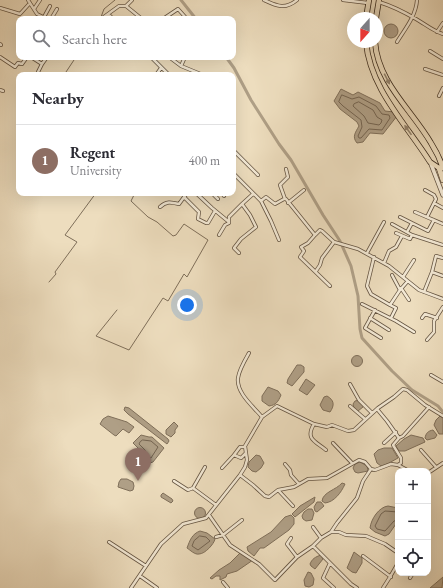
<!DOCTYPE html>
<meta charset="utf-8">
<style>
:root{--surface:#fff;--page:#f2f2f3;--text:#2b2b33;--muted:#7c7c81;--line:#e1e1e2;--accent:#ea580c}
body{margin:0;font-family:"EB Garamond",serif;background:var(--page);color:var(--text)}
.controls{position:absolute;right:12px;bottom:12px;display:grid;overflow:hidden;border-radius:8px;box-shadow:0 4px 16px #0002}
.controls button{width:36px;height:36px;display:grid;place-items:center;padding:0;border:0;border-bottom:1px solid var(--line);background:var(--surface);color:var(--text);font:20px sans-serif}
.compass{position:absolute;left:347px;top:12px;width:36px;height:36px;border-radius:50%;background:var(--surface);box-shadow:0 4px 16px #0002;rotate:201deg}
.you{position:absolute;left:187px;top:305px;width:14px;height:14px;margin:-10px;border:3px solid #fff;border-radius:50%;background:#1a73e8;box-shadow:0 0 0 6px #1a73e833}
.badge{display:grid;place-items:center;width:26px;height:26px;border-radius:50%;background:var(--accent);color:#fff;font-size:13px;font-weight:700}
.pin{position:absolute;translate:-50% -33px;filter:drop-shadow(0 1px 2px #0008)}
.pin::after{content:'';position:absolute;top:21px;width:14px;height:12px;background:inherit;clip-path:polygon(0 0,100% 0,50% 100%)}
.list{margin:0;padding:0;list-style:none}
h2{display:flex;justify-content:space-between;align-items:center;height:52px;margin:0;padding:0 16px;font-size:17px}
h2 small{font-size:13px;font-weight:400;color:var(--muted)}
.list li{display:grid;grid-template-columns:26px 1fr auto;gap:12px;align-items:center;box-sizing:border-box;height:72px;padding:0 16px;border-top:1px solid var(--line)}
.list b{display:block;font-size:15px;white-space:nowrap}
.list p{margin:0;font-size:13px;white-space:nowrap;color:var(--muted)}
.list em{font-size:13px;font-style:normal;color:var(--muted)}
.icon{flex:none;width:22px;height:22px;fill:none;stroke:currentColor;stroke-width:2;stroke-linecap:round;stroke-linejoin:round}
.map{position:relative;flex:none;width:443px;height:588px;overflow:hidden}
.search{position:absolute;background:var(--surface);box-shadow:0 4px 16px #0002;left:16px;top:16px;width:220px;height:44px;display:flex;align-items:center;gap:10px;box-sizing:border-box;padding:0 14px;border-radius:8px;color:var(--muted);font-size:15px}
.panel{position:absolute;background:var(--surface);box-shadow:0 4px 16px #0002;left:16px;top:72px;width:220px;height:124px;border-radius:8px}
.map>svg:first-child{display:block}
.water{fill:#af9f86;stroke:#7f6f5a}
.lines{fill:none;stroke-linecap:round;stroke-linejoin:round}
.shore{stroke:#736350;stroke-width:1}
.stream{stroke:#7f6f5a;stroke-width:1}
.canal{stroke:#af9f86;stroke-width:3}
.minor-casing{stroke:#645442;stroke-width:4}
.tertiary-casing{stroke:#645442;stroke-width:5}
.trunk-casing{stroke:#372719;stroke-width:6}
.motorway-casing{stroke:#372719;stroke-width:6}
.minor{stroke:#f3e9d5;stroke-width:2.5}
.tertiary{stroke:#f3e9d5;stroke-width:3.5}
.trunk{stroke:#edddbe;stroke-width:4.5}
.motorway{stroke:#edddbe;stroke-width:5}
.oneway{fill:#92826c}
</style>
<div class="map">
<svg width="443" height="588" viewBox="0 0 443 588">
<rect width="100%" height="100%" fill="#edddbe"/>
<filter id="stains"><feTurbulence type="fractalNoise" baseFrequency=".005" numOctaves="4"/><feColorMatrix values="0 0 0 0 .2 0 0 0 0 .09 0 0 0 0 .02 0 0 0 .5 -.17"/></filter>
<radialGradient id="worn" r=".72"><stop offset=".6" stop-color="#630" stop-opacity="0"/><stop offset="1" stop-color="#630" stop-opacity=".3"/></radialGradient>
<path class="water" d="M384 31a7 7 0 1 1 14 0a7 7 0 1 1-14 0Z
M341 89 353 95 358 92 380 103 385 111 394 112 397 116 383 134 370 133 363 142 357 143C352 137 355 133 359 126L357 122 340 109 334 101Z
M351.5 361a5.5 5.5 0 1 1 11 0a5.5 5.5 0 1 1-11 0Z
M297 365H301L304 367V372L292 386 287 383 288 379Z
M306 379 315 385 307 395 299 390Z
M268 387 278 391 281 395C278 402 276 405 269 406L262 401V396Z
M327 396C334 400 335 405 330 412L323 410 320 405 324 397Z
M359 400 364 404 363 407 358 411 354 408 353 404 355 401Z
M125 407 129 408 168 439 169 441 167 444 128 414 124 410Z
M108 416 127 422 134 427 129 433 123 429 116 436 114 435 100 424 103 419Z
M440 416 443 418V434H439L434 425 436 420Z
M174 422 178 426 175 430V433L171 437 166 434V430Z
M433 430 437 435 435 438 427 440 425 438C426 433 428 431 433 430Z
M141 435 149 437H152L164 448 153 462 150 463 143 457 142 452 133 443Z
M411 435 423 438 425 442 405 451H399L396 446 404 439Z
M384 448H392L398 458 389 463 381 466 377 463 374 454 378 450Z
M256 455 260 456 264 463 261 468 256 472 252 471 248 467 249 462Z
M360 462 367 466 368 471 358 473 355 472 353 468 355 464Z
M121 479H127L133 482 134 486 133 490 130 491 118 487 119 482Z
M342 483 345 484C341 493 334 502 325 503L322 501C323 492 336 490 342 483Z
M163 493 172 499 173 501 171 503 161 497V495Z
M315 497 314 502 295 517 292 514 300 506Z
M317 502H321L324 506 317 512 315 511 314 507Z
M388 506 398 508V521L389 534 385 536 375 532 370 528C371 519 379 507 388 506Z
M194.5 513a5.5 5.5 0 1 1 11 0a5.5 5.5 0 1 1-11 0Z
M308 509H312L314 513 312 520 306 521 303 519 302 516 304 512Z
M291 515 294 518V524L289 530 264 548H260L254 556 248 551 247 547 271 532 285 517Z
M200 531 207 533 215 539C214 544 205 554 199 554 195 555 190 550 187 548 190 540 192 534 200 531Z
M354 552 362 558V563L356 573 352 572 347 568Z
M240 553 253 560 237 571 227 574 226 577 220 580V576H216L212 579 210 578 219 570 230 563Z
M321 555 323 559 315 569 311 566 310 564C312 559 315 557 321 555Z
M308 572 311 573 314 579 313 585 309 587 305 586 304 580Z
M443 577 442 588H430Z"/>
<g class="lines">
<path class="shore" d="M342 95 352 99 359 97 376 106 382 114 389 115 390 118 382 130 369 129 361 138H359L358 136 362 127 361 120 343 106 339 102Z
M359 102 373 110 377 117 382 120 381 123 379 125 368 123 364 116 353 106 354 104Z
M143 440 151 441 158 447 151 458 147 456 145 450 139 444 140 442Z
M398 512 385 511 381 514 375 526 377 529 385 531 394 521 398 520
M200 536 206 537 210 541 198 550 192 546 194 541Z"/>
<path class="stream" d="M98 19 101 17 104 9 115 0
M64 75 76 57
M49 282 56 274 55 272 77 242 65 235 96 193
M117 310 96 336 129 350 163 298 168 301 184 274 187 277 208 240 184 224 176 235 173 236 157 222 148 217 131 201 135 193"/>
<path class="canal" d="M181 0 196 19
M226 57 234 68 251 100 279 144 291 160 323 215 340 241 351 266 358 296 360 329 362 338 392 371 412 390 438 406 443 412"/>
<g class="minor-casing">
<path id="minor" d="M28 0 37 14 47 19
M264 0C277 6 285 10 297 0
M343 0 368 3
M379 2C392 6 404 12 416 19 425 24 433 31 443 34
M126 6 142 19
M0 8 20 14 30 3
M34 9 40 0
M108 14 113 19
M44 17 50 6
M51 19 57 9
M101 19 119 6H126L132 0
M163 19 178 9 187 19
M437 32 443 23
M397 42C405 29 416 16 417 0
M0 44 1 45
M430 51 443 59
M0 57 15 67 18 63 22 64 27 57
M31 57 42 64 47 57
M151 57 169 75
M169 57 181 66 203 75
M181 66 185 57
M425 69 443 75
M38 72 42 64
M156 75 161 68
M0 90 3 91
M439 96 443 88
M233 150 258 175
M233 173 261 201 266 197 275 204 284 199H286L315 235 320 230 322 231 334 242 358 249 389 266 419 290 443 299
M425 190 434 195 436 199 427 217
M196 193 212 208 229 222
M212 193 218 199
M222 193 224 196
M184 197 199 212 198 219 206 223H208L215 211
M285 199 280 185 288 177 286 169
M261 201 271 221 279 240
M288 203 304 190
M434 203 443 208
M160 207C166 201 171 202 179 204L187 193
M415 212 443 224
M400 217 428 231 434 220
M392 224 412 235 443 245
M407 232 412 223
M396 233 410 239 412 235
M219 235 225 225 229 223V217L242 204
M315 235 308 243 301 247 304 251 300 257 330 286
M239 253 234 248 241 239 256 227 250 215 242 204 253 194
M367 253 384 222
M374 257 367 286 371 294 390 305
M384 263 389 251 396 247 402 236
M316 271 320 265 322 258 334 242
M432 272 443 276
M392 275 400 290
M403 277 414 260
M401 288 409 300
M424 292 432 272 436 256 443 258
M362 304 396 321 414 332
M375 310 365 328 381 338
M370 318 389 330
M391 318 396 308 390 305 400 290 407 282
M422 318 425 314 437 318
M427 340 434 332V321L443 307
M249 353C245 360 239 370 238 378 236 393 254 407 262 417
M431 375 443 382
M350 384 359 400 372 413
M350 406 365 419
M377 409 387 421 399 438 393 445 401 458V463L398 465
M314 424C305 439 315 441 326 450
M399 438 403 436 429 407
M333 443 352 463
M384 443 396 432
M421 450 436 467
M234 455 240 447H245
M285 464 290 470 291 475 299 484
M205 467 193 488 216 505
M222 468 234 455 241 458 246 453
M428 473 443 463
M240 475 245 467 247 460 245 446 262 417 277 406 314 424 327 427 332 425 348 431 354 430 378 408 394 397 403 389 407 390 425 405 443 416
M174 481 188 490 193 488
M278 490 293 506
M209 515 230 545 259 564 275 580 297 557 313 546 321 538 331 532H339L346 535 366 536 385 544 398 553
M313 527 321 538
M331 532 337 523 357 498 363 481 371 469
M216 537 223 535 242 520
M291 538 287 544 297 557
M109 542 146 566
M313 546 351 584 357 588
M363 556 391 577
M330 563 323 578 334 588
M140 576 157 588
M410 578 413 573
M223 582 228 588
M131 588 161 544 183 524 206 518 240 475 253 485 265 496 269 497 278 490 294 487 308 479 327 478 359 460 365 462 371 469 375 470 391 464 398 465 409 471
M383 588 390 577 398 563"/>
</g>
<g class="tertiary-casing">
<path id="tertiary" d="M431 164 443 195"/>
</g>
<g class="trunk-casing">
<path id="trunk" d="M366 18 369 0
M376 18 379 0
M366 42C370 88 406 124 430 162L439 168
M375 42C378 83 412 110 431 143 436 151 440 159 443 168"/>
</g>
<g class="motorway-casing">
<path id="motorway" d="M439 168 443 180"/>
</g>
<use href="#minor" class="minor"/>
<use href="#tertiary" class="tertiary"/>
<use href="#trunk" class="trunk"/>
<use href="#motorway" class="motorway"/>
</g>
<defs><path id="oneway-solid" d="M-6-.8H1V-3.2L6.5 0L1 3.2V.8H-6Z"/></defs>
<g class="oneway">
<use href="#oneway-solid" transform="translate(387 79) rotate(63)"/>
<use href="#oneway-solid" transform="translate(408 130) rotate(-125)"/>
</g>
<rect width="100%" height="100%" filter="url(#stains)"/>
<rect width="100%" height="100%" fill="url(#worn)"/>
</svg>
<div class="controls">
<button>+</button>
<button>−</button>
<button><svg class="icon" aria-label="locate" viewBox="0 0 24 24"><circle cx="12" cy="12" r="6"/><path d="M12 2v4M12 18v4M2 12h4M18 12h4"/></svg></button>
</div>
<svg class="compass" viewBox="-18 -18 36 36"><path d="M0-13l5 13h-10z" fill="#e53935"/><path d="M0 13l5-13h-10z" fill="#7c7c81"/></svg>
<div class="you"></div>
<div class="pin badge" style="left:138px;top:481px;background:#8d6e63">1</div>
<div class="search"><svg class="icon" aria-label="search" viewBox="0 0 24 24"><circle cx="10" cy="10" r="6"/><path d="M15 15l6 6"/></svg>Search here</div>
<section class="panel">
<h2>Nearby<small></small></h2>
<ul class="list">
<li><span class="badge" style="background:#8d6e63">1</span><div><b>Regent</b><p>University</p></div><em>400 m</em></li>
</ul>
</section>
</div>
